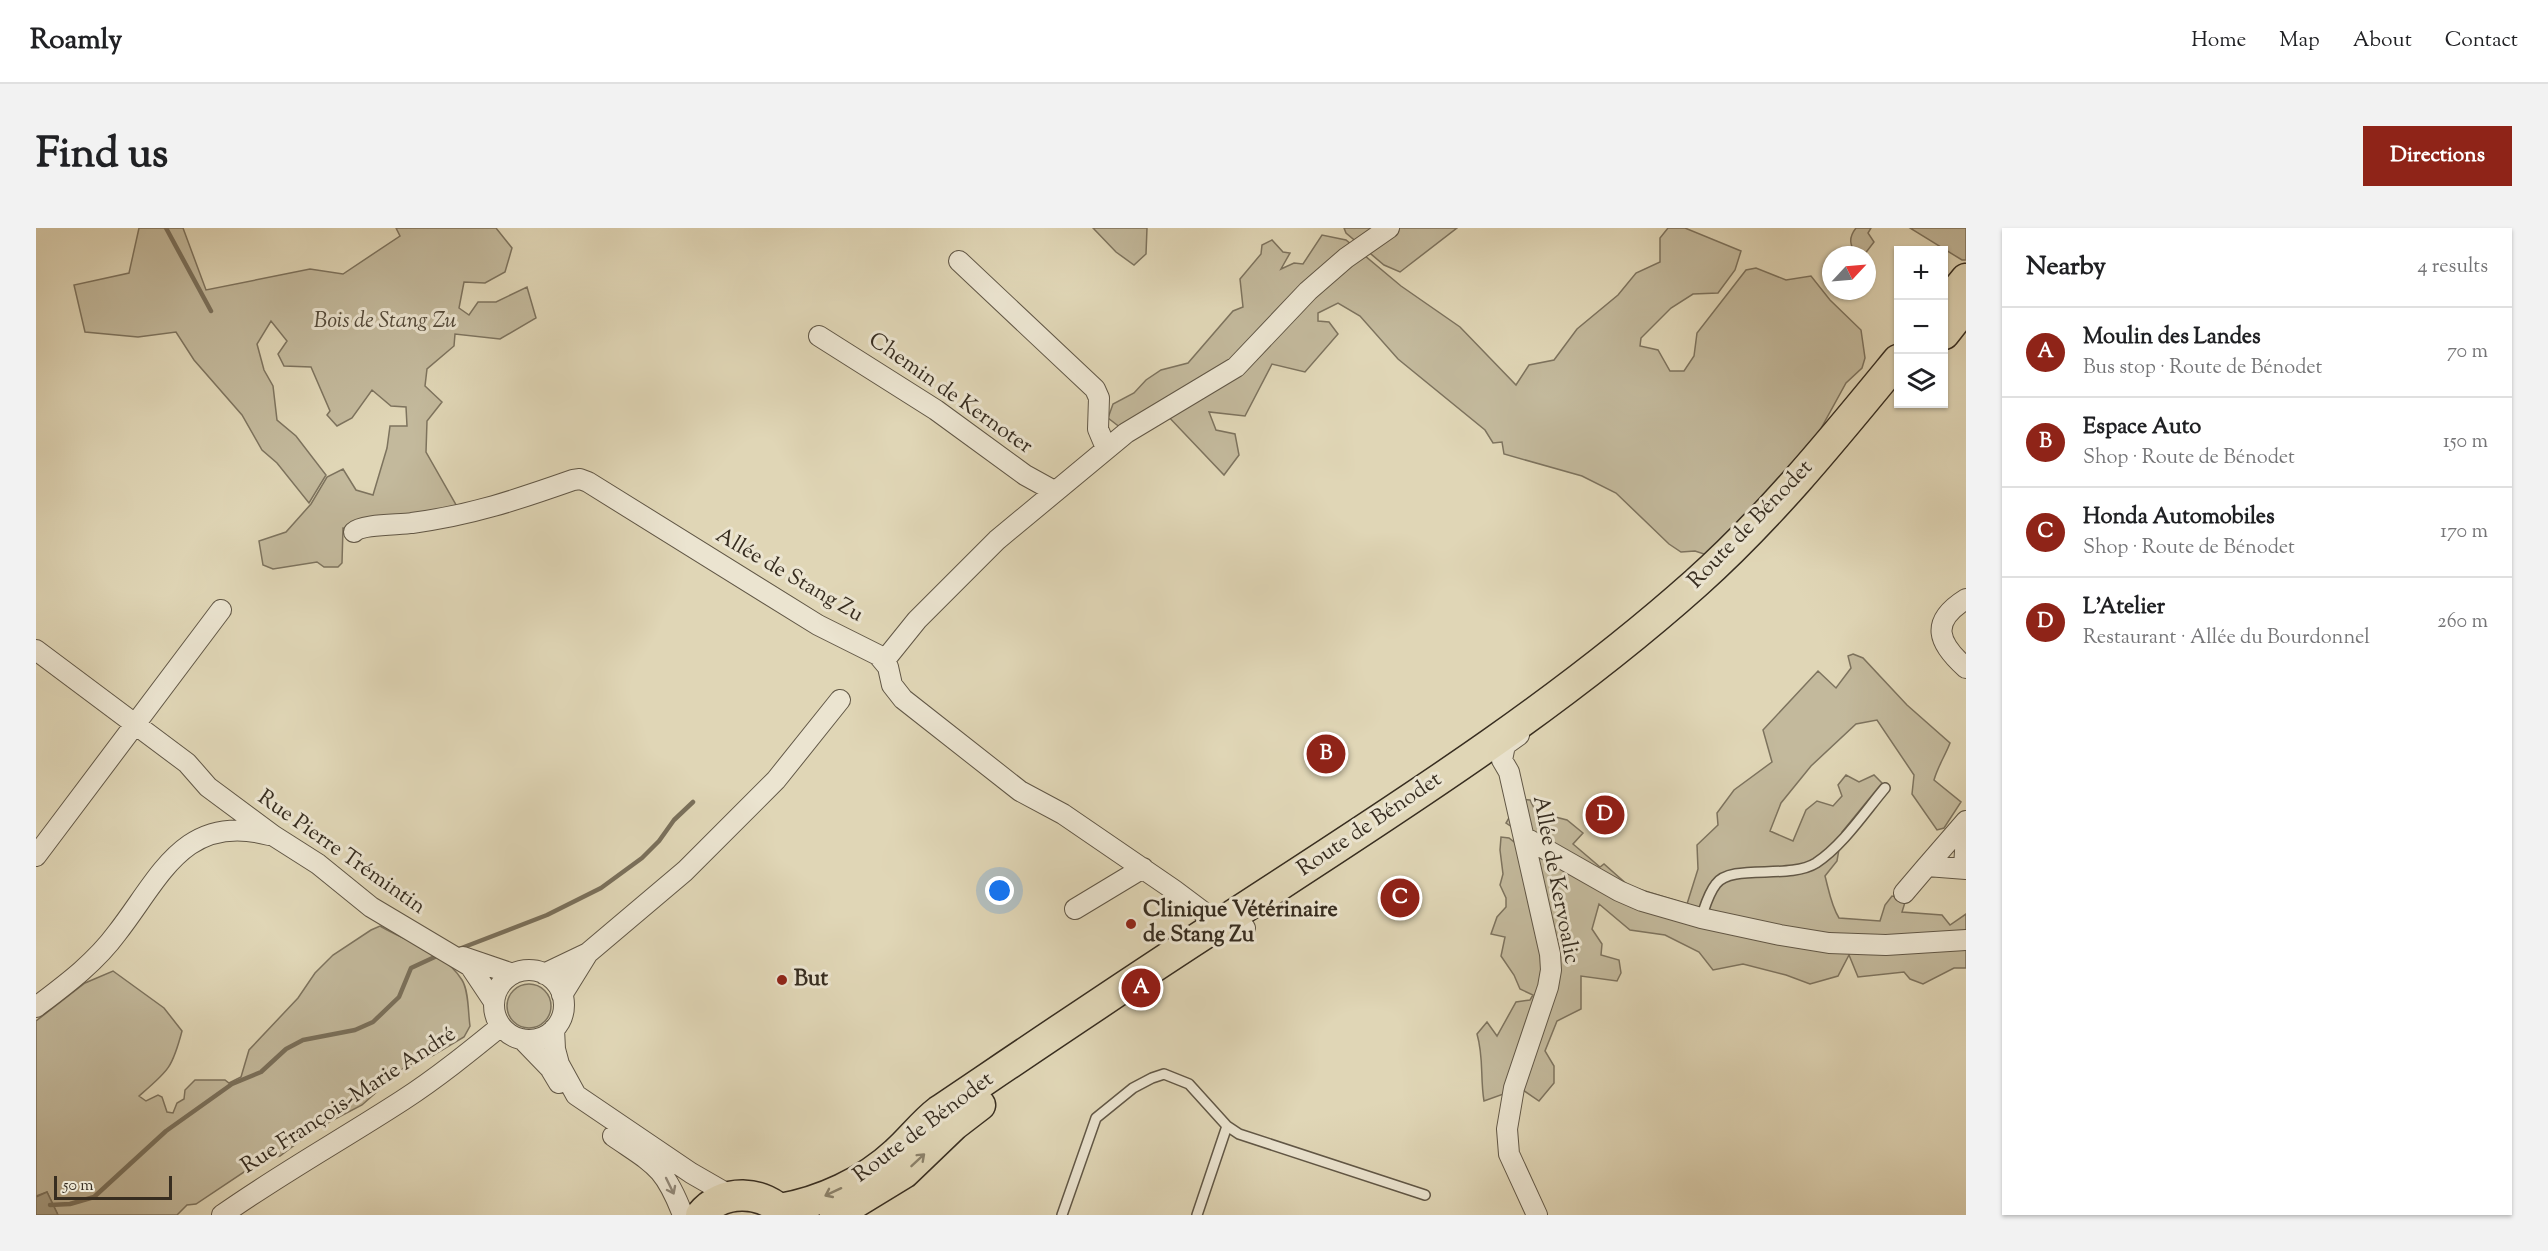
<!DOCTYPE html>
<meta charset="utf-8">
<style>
:root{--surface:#fff;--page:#f2f2f2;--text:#202124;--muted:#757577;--line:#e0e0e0;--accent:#8f2418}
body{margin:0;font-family:"Sorts Mill Goudy",serif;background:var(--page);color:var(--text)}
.controls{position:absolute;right:18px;top:18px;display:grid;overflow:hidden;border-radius:0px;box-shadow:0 2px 4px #0004}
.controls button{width:54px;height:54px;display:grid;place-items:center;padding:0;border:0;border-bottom:2px solid var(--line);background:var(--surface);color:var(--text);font:30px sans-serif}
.compass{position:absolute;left:1786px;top:18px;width:54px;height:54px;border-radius:50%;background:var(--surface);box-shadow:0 2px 4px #0004;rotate:64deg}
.scale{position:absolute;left:18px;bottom:15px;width:118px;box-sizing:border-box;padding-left:6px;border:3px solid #372d20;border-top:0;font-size:16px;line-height:21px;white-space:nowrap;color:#372d20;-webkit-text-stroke:4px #ebe4d0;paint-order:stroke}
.you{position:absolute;left:964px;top:663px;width:21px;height:21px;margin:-15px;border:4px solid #fff;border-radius:50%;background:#1a73e8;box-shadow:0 0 0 9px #1a73e833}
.badge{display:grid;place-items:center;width:39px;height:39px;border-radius:50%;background:var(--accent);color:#fff;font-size:20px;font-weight:700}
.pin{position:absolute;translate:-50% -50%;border:3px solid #fff;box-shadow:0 2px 6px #0006}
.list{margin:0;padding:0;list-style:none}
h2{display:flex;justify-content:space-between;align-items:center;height:78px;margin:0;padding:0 24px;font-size:26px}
h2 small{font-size:20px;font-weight:400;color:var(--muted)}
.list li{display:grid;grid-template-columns:39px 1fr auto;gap:18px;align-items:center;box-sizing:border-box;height:90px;padding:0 24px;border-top:2px solid var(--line)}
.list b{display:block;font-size:22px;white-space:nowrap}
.list p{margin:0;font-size:20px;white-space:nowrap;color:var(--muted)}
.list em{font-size:20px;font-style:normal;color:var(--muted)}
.icon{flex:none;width:33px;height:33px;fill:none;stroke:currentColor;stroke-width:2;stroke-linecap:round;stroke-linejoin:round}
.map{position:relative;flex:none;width:1930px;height:987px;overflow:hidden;border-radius:0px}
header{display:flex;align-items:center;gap:36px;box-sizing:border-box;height:84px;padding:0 30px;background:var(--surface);border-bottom:2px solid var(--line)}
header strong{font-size:28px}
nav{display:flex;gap:33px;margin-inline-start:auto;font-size:21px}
.intro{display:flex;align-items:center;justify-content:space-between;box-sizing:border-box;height:144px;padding:0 36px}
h1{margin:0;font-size:42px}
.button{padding:15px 27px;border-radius:0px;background:var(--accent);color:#fff;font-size:21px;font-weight:700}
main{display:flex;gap:36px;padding:0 36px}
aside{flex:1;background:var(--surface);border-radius:0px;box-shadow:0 2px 4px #0004}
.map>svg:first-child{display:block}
.green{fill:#c3b99c;stroke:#7d735e;stroke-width:1.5}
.water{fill:#a79d83;stroke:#7a705b;stroke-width:1.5}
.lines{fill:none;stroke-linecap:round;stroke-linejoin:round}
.stream{stroke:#7a705b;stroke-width:4.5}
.lane-casing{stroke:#615746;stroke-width:12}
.street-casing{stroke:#615746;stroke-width:22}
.primary-casing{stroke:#372d20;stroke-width:33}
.lane{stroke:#ebe4d0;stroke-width:9}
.street{stroke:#ebe4d0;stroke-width:20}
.primary{stroke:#e0d6b6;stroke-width:30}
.oneway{stroke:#8c826b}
.oneway2{stroke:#918878}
.poi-dot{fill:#8f2418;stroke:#ebe4d0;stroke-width:2}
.labels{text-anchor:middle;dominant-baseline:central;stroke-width:6;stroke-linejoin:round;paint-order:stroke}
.park-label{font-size:22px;font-style:italic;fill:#534939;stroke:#ebe4d0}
.street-label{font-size:22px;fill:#372d20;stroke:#ebe4d0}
.poi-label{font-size:22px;font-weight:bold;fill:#372d20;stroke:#ebe4d0;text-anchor:start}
</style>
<header>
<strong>Roamly</strong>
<nav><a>Home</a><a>Map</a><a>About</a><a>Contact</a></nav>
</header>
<div class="intro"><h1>Find us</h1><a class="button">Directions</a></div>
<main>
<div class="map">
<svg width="1930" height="987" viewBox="0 0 1930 987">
<rect width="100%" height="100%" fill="#e0d6b6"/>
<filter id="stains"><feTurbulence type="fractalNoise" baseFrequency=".00333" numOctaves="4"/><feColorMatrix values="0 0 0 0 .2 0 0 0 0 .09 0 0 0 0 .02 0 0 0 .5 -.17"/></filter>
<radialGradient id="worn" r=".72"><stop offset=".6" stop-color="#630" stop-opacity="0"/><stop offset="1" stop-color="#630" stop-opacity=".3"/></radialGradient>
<path class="green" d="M103 0H147L170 62 274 41 307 46 364 8 360 0H460L476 20 469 44 449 55 428 54 423 80 433 87 442 74H460L491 59 500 90 464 111 419 106 418 118 391 141 389 158 406 174 391 193 390 224 423 282 341 304 307 300 306 335 302 339H288L281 334 237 341 227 337 223 313 250 304 275 276 291 249 307 241 320 262 337 267 351 220 354 198H371L370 179 355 178 336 162 316 190 301 198 291 187 294 183 275 139 248 138 242 126 251 113 235 93 221 116 228 142 237 158 241 192 260 208 290 247 273 275 241 235 226 222 206 187 158 132 140 104 102 109 49 104 38 57 93 45Z
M1057 0H1111L1110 26 1098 37 1080 24Z
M1308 0H1421L1364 44 1348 37 1310 5Z
M1632 0H1649L1705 23 1699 42 1682 65 1657 66 1635 80 1605 110 1604 118 1622 122 1634 143H1648L1658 128 1661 105 1710 42 1720 40 1750 52 1775 48 1794 72 1825 102 1829 130 1826 140 1810 155 1766 235 1677 329 1659 323 1645 324 1633 316 1580 265 1546 248 1468 226 1466 214 1457 215 1449 202 1362 131 1324 88 1302 75 1282 85V93L1293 94 1302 106 1269 144 1236 136 1209 188 1173 184 1180 202 1199 206 1203 227 1188 247 1129 185 1085 200 1072 190 1077 176 1098 165 1110 152 1125 142 1152 135 1197 83 1207 79 1204 51 1225 26 1226 17 1236 12 1247 24 1254 25 1245 41 1258 35 1267 36 1286 7 1310 12 1365 58 1424 99 1480 157 1493 137 1518 132 1541 101 1582 67 1600 45 1624 34V10Z
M1820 0H1835L1832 5 1838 14 1828 27H1820C1814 17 1812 10 1820 0Z
M1874 0H1930V32H1926Z
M1817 426 1827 430 1871 477 1914 515C1909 528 1902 538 1898 552L1925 574 1908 600 1901 602 1876 566 1878 547 1841 492 1820 496 1775 538 1745 575 1734 603 1757 613 1770 582 1781 573 1797 578 1806 568 1802 557 1810 547 1823 554 1838 547 1846 555 1806 604 1801 633 1789 648C1793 663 1795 677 1803 690L1844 693 1849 677 1856 668 1870 671 1866 684 1906 687 1914 697 1930 686V740H1918L1887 756 1874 751 1868 744 1822 749 1813 727 1802 748 1774 756 1750 747 1707 736 1677 742 1663 724 1629 707 1594 702 1563 676 1556 701 1566 716 1565 727 1583 732 1585 745 1581 753 1545 748V781L1521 793 1509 823 1518 838V855L1503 873 1484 860 1448 873C1444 849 1448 830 1441 806L1451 794 1461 808 1480 774 1494 772 1497 767 1484 761 1478 747 1465 728 1469 709 1455 706 1461 689 1470 679V670L1464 657 1467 646 1464 622 1465 609 1473 610 1491 624 1482 603 1470 595 1484 571 1494 572 1500 584 1531 592 1547 605 1537 616 1564 639 1568 636 1593 658 1651 676 1662 641 1661 617 1682 597 1681 585 1698 562 1736 534 1727 502 1782 443 1800 460 1815 440 1812 428Z
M344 698C371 714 409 724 426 752 433 763 432 785 434 798L428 809 396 828 369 839 326 877 280 901 244 928 226 932 160 976 151 977 141 987H22L11 964 0 968V793L49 755 77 743 128 780 146 803C136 841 132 843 103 868L110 873 122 867 126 869 131 884 137 885 141 875 148 871 149 862 159 852H189L193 855 205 849 213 822 262 770 279 745 297 727 335 702Z
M471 778a22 22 0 1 1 44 0a22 22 0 1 1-44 0Z"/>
<path class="water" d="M11 964 22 987H0V969Z"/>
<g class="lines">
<path class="stream" d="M130 0 175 83
M423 721 511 687 565 660 606 630 623 613 638 592 657 574
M14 977 34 976 58 969 130 903 196 856 225 844 250 821 267 812 319 802 337 794 363 769 375 740 403 727"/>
<g class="lane-casing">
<path id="lane" d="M1665 690C1669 679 1672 666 1680 656 1695 635 1753 652 1780 635 1807 617 1828 585 1849 560
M1191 898 1203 906 1389 967
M1026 987 1060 890 1097 860 1116 850 1128 846 1153 856 1191 898 1161 987"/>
</g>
<g class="street-casing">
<path id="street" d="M923 33 1059 161 1063 170 1062 201 1070 220
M783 108 900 182 989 247 1018 263
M318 304C326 296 364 297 376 295 436 287 480 272 537 252L544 251 552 254 782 397 842 427 852 439 856 457 867 471 984 563 1027 586 1138 662 1166 683 1179 699
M1930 371C1893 394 1902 415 1930 440
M0 422 151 535 172 559 238 608 282 636 335 679 434 738 458 774
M848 433 881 392 961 312 1090 205 1200 139 1272 63 1310 30 1353 0
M1483 507 1469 517 1466 532 1473 544 1514 726 1515 742 1512 759 1478 860 1471 901 1473 926 1501 987
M1930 593 1891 638 1930 641
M1488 609 1583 663 1606 673 1665 690 1744 707 1793 715 1850 717 1930 712
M0 628 185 382
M1928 640 1930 606
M1868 665 1891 638
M1039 681 1107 640
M1179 699 1192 704 1209 700
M427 729 477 746
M458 777a35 35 0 1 1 70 0a35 35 0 1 1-70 0Z
M508 746 552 725 649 643 740 552 804 472
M526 767 552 725
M0 779C29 757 59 735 81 705 124 650 148 584 233 607
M518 801 519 821 523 836 540 867 655 945 695 968
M486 811 514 840 523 855
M577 908C619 937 628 938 647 987
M186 987C244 946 307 911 367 872 401 850 433 824 465 798"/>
</g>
<g class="primary-casing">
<path id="primary" d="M1908 78 1930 51
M1908 106 1930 78
M744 981C785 974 829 954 860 925 875 912 886 896 903 883 995 821 1086 759 1179 699 1344 591 1512 487 1660 355 1735 288 1798 210 1862 132
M665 987C686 960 728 962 749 987
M799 987 868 945 918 897 944 877"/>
</g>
<use href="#lane" class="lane"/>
<use href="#street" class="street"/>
<use href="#primary" class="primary"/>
</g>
<defs><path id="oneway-shaft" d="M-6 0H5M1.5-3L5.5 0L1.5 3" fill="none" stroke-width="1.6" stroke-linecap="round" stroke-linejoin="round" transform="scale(1.5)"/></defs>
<g class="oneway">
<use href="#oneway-shaft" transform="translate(882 932) rotate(-43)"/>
<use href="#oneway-shaft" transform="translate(797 964) rotate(155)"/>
</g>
<use class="oneway2" href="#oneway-shaft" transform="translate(634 958) rotate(64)"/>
<g class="poi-dot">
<circle cx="1095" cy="696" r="6"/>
<circle cx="746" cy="752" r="6"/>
</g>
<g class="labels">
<g class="park-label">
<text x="349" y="94">Bois de Stang Zu</text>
</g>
<g class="street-label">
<text transform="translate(914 166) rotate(35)">Chemin de Kernoter</text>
<text transform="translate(1715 297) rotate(-46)">Route de Bénodet</text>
<text transform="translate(753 348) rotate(30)">Allée de Stang Zu</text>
<text transform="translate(1334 597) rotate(-34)">Route de Bénodet</text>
<text transform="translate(305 625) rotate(35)">Rue Pierre Trémintin</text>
<text transform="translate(1519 652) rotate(79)">Allée de Kervoalic</text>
<text transform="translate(313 873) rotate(-33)">Rue François-Marie André</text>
<text transform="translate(888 900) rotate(-37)">Route de Bénodet</text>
</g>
<g class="poi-label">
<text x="1107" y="683">Clinique Vétérinaire<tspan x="1107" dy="25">de Stang Zu</tspan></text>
<text x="758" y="752">But</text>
</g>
</g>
<rect width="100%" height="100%" filter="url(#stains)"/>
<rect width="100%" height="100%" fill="url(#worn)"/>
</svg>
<div class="controls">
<button>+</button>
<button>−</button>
<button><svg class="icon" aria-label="layers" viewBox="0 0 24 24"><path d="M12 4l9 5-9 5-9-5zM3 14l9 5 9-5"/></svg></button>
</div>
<svg class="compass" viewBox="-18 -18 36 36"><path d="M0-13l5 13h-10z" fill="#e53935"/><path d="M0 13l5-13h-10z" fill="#757577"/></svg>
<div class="scale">50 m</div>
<div class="you"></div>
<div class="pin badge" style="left:1105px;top:760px">A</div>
<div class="pin badge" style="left:1290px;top:526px">B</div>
<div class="pin badge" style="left:1364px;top:670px">C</div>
<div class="pin badge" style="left:1569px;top:587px">D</div>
</div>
<aside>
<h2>Nearby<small>4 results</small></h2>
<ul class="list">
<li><span class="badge">A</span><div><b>Moulin des Landes</b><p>Bus stop · Route de Bénodet</p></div><em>70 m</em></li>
<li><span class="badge">B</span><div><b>Espace Auto</b><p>Shop · Route de Bénodet</p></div><em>150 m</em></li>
<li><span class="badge">C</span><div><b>Honda Automobiles</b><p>Shop · Route de Bénodet</p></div><em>170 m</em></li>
<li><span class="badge">D</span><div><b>L'Atelier</b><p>Restaurant · Allée du Bourdonnel</p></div><em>260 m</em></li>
</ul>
</aside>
</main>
